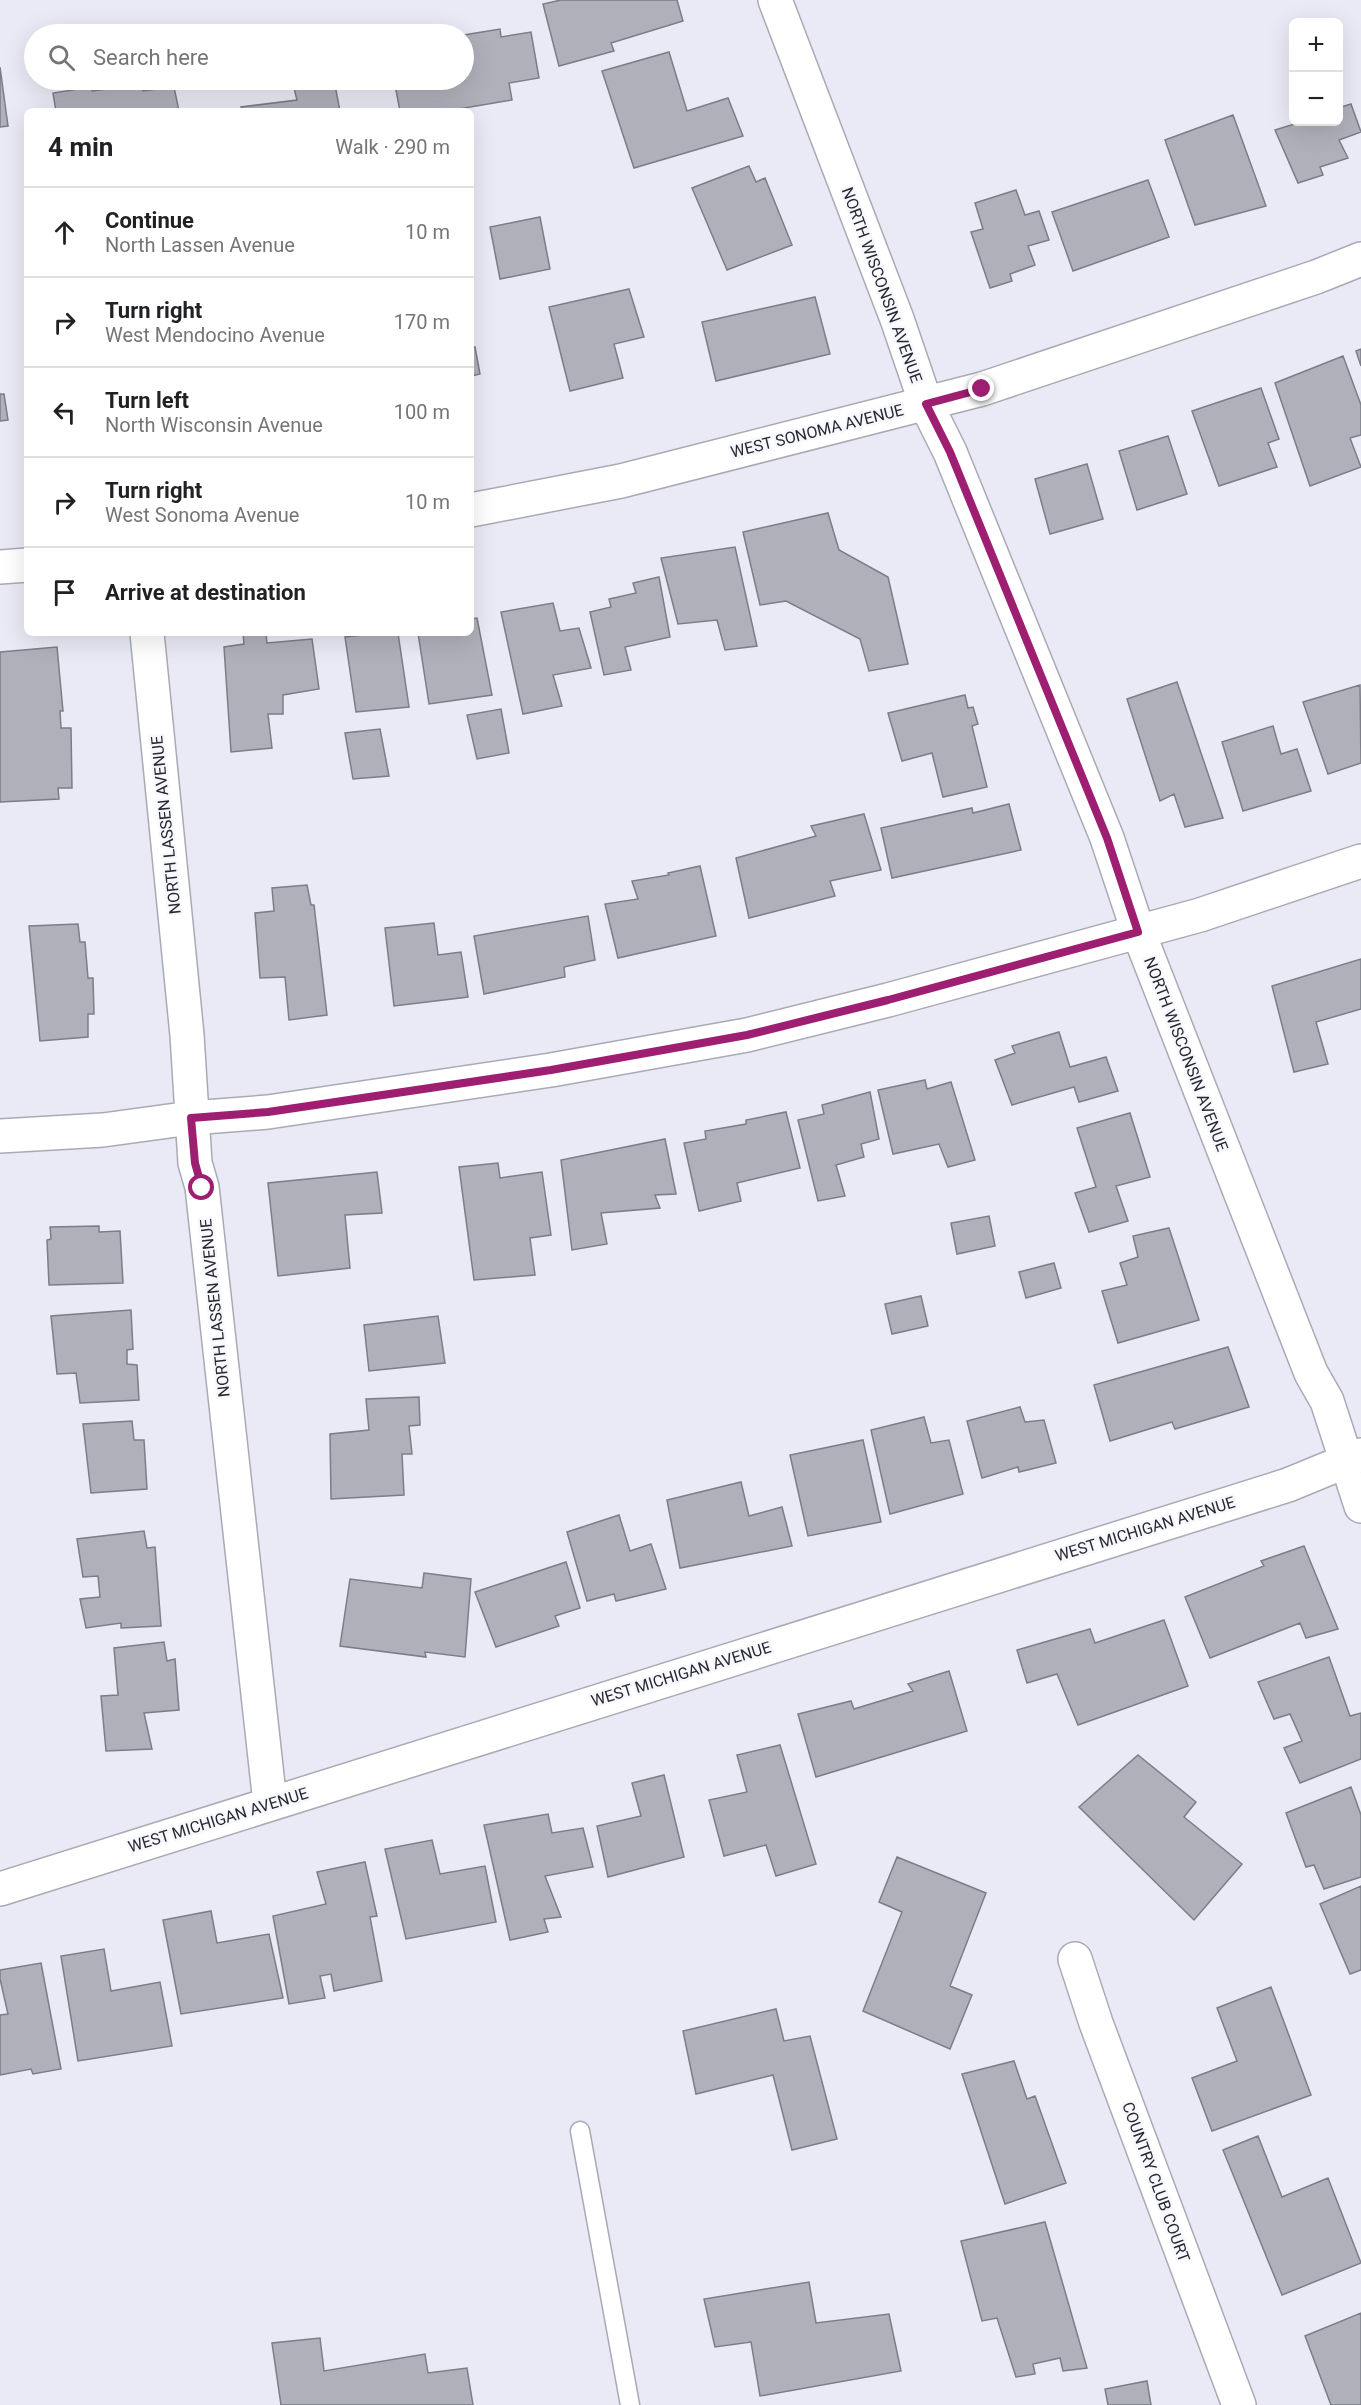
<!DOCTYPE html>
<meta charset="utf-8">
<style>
:root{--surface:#fff;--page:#f6f6f6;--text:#202124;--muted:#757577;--line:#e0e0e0}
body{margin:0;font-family:Roboto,sans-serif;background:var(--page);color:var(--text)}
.controls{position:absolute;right:18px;top:18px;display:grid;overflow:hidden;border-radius:9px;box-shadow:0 6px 24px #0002}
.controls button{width:54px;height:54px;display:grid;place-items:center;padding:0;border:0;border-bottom:2px solid var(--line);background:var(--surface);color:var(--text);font:30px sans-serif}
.stop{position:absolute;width:18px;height:18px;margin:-14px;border:4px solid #9e1e71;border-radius:50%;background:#fff}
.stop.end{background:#9e1e71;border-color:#fff;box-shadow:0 2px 6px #0008}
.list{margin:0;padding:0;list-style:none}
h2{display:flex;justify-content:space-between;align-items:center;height:78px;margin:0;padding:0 24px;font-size:26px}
h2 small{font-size:20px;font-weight:400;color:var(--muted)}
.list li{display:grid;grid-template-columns:39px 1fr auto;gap:18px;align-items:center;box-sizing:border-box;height:90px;padding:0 24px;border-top:2px solid var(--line)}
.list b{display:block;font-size:22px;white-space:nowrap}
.list p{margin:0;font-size:20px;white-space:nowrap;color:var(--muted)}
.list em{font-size:20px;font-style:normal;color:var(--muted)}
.icon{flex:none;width:33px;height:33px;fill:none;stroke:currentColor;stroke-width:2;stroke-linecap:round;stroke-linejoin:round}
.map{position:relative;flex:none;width:1361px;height:2405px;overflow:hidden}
.search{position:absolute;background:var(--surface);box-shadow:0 6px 24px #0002;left:24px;top:24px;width:450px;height:66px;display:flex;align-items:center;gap:15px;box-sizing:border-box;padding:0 21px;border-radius:33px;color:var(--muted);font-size:22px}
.panel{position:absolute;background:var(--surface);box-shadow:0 6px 24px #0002;left:24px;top:108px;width:450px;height:528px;border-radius:9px}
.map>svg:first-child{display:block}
.building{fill:#afb0ba;stroke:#7c7d86;stroke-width:1.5}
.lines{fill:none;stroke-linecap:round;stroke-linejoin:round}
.lane-casing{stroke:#a9aab4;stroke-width:21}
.street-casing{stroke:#a9aab4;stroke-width:36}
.lane{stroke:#fff;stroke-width:18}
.street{stroke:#fff;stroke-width:33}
.route{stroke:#9e1e71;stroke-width:8}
.labels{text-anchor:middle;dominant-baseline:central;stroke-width:5;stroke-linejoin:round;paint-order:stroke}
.street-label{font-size:16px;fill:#29292d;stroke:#f7f8fe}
</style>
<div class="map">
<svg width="1361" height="2405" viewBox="0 0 1361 2405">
<rect width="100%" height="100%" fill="#e9eaf5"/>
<path class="building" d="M561 0H677L683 21 611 43 614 51 559 66 543 4Z
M500 29 501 37 531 32 539 78 509 83 512 100 447 111H400L394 80H464V35Z
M669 52 687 111 728 98 743 136 634 168 602 71Z
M0 67 8 126 0 127Z
M292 80H334L340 111H242L241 107 297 100Z
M141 85 143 91 174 87 179 111H56L53 93 91 87 92 91Z
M1351 104 1361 132 1339 140 1348 158 1320 167 1323 175 1298 183 1275 130 1301 122H1338V108Z
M1233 115 1266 206 1195 225 1165 140Z
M749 166 756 182 765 178 792 245 727 270 692 188Z
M1148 180 1169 237 1073 271 1052 212Z
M1016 190 1025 215 1039 211 1049 240 1028 246 1035 265 1010 274 1012 281 990 288 971 232 983 229 975 203Z
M540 217 550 269 500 279 490 227Z
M629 289 644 337 614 344 623 378 570 391 549 307Z
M815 297 830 354 716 381 702 322Z
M475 347 480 374 471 376V348Z
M1361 349V366L1356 351Z
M1343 356 1361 405V435L1350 438 1361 467 1310 486 1275 383Z
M1261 388 1279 439 1268 443 1277 467 1219 486 1192 411Z
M0 394H4L8 420 0 421Z
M1168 436 1187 494 1137 510 1119 451Z
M1087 464 1103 519 1050 534 1035 479Z
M828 513 839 550 888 577 908 664 869 671 860 639 786 601 760 605 743 532Z
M735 547 757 646 725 650 717 620 678 624 661 558Z
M659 577 670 637 625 647 631 670 604 675 590 612 611 607 609 599 636 593 633 583Z
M553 603 560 631 579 628 591 668 553 675 562 706 523 714 501 612Z
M477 618 492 695 429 704 418 633H471V619Z
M243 633H266L267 643 312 639 319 689 283 695V714H268L272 748 231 752 224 647 244 644Z
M381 633H398L409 707 356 712 345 637Z
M57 647 63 711H60L61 728H71L72 788H58L59 799 0 802V652Z
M1177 682 1223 818 1185 827 1174 794 1160 801 1127 699Z
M1360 685 1361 763 1328 774 1303 702Z
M965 695 968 708 973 707 978 724 972 726 987 787 943 797 932 753 902 761 888 713Z
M501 709 509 753 477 759 467 715Z
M1273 726 1281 754 1297 749 1311 791 1243 811 1222 742Z
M380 729 389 776 353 779 345 733Z
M1009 804 1021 850 892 878 881 828 972 808 973 813Z
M864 814 881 870 830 881 835 896 749 918 736 858 816 836 811 826Z
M700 866 716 936 618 958 605 904 638 899 632 881 669 875 668 873Z
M307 885 311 905H314L327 1015 289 1020 285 977 260 978 255 913 274 911 272 888Z
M588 916 595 960 564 967 565 977 484 994 474 936Z
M434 923 438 955 461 952 468 997 394 1006 385 928Z
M78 924 80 942H85L88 978H93L94 1014H88V1037L40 1041 29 926Z
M1361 959V1009L1316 1022 1328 1064 1294 1072 1272 986Z
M1059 1032 1070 1067 1106 1057 1118 1091 1079 1102 1074 1087 1012 1105 995 1060 1015 1053 1012 1046Z
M925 1080 927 1089 951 1082 975 1160 948 1167 939 1144 893 1154 878 1090Z
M870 1092 879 1139 861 1144 864 1157 836 1165 845 1196 818 1201 798 1120 824 1114 822 1105Z
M786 1112 800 1168 737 1183 741 1201 699 1211 684 1143 706 1139 705 1131 746 1124V1120Z
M1130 1113 1150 1177 1116 1186 1128 1221 1089 1232 1075 1193 1096 1187 1077 1128Z
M665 1139 676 1194 655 1195 660 1208 601 1213 607 1244 572 1250 561 1160Z
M498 1163 500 1178 542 1172 551 1235 530 1238 535 1275 474 1280 459 1167Z
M377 1172 382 1213 345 1215 350 1268 278 1276 268 1183Z
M989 1216 995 1246 957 1254 951 1223Z
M99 1226V1232L120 1231 123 1283 49 1285 47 1240 51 1239 50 1227Z
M1169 1228 1199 1320 1118 1343 1102 1291 1127 1285 1120 1263 1138 1257 1133 1236Z
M1054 1263 1061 1288 1026 1298 1019 1272Z
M921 1296 928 1326 892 1334 885 1304Z
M131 1310 133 1349 127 1350V1364L137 1365 139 1400 80 1403 76 1373 57 1374 51 1316Z
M438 1316 445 1363 369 1371 364 1325Z
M1228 1347 1249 1407 1175 1429 1172 1422 1110 1441 1094 1385Z
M419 1397 420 1425 409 1426 412 1454H402L404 1495 331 1499 330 1434 369 1430 366 1399Z
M1020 1407 1025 1422 1044 1420 1056 1463 1019 1472 1018 1467 982 1478 967 1421Z
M924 1417 931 1443 949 1440 963 1494 890 1514 871 1430Z
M132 1421 134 1440H144L147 1489 91 1493 83 1424Z
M863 1440 881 1522 808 1536 790 1455Z
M741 1482 749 1516 782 1507 792 1546 680 1568 667 1500Z
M619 1515 630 1551 651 1544 666 1589 616 1601 614 1594 587 1601 567 1532Z
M144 1531 147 1548 155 1547 161 1626 121 1628V1623L86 1628 80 1599 100 1597 98 1576 83 1577 77 1539Z
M1304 1546 1338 1629 1306 1638 1300 1623 1210 1658 1185 1597 1264 1566 1261 1561Z
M566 1562 580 1608 555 1616 559 1626 496 1647 475 1592Z
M424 1573 471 1579 465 1657 425 1652 426 1657 340 1646 350 1579 422 1588Z
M1164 1620 1188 1686 1078 1725 1057 1674 1027 1683 1017 1650 1090 1629 1095 1643Z
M164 1642 167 1661 175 1659 179 1710 144 1713 152 1749 106 1751 101 1696 118 1695 114 1648Z
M1329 1657 1350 1716 1361 1713V1759L1300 1783 1284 1748 1302 1741 1290 1714 1274 1719 1258 1682Z
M949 1671 967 1731 816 1777 798 1714 851 1701 854 1709 913 1691 908 1684Z
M780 1745 816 1864 776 1876 766 1845 724 1856 709 1800 747 1792 737 1755Z
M1138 1755 1196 1802 1184 1817 1242 1864 1194 1920 1079 1807Z
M664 1775 684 1857 608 1877 597 1826 641 1816 632 1783Z
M1351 1787 1361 1815V1877L1324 1889 1314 1865 1306 1867 1286 1813Z
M548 1814 552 1833 583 1828 593 1867 545 1876 561 1917 544 1919 548 1932 510 1940 484 1825Z
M432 1840 440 1874 485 1866 496 1922 406 1939 385 1849Z
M897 1857 986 1893 950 1986 972 1995 950 2049 863 2011 902 1912 879 1902Z
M365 1862 377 1916 370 1917 382 1981 334 1991 331 1974 320 1976 325 1998 289 2004 273 1916 326 1904 317 1872Z
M1361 1886V1970L1350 1974 1320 1904Z
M211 1911 217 1943 269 1934 283 1998 181 2014 163 1920Z
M104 1949 111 1991 160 1982 172 2046 78 2061 61 1956Z
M41 1963 61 2069 33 2074 31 2069 0 2075V2015L8 2014 0 1979V1970Z
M1271 1987 1311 2095 1212 2131 1192 2078 1237 2061 1217 2008Z
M776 2009 784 2041 810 2036 837 2139 792 2150 773 2075 696 2094 683 2031Z
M1014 2061 1027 2099 1035 2096 1066 2183 1005 2204 962 2074Z
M1258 2136 1282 2197 1328 2178 1361 2263 1282 2295 1223 2150Z
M1045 2222 1087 2368 1063 2371 1060 2358 1033 2364 1035 2374 1016 2377 997 2318 982 2321 961 2241Z
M809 2282 816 2323 889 2314 901 2371 760 2396 751 2342 715 2347 704 2299Z
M1361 2313V2405H1331L1305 2336Z
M320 2338 324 2371 425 2354 428 2373 467 2368 473 2405H281L272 2343Z
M1147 2381 1151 2405H1108L1105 2389Z"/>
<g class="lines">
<g class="lane-casing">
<path id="lane" d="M580 2131 630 2405"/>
</g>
<g class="street-casing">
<path id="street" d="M775 0 897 319 926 404 950 452 1107 838 1138 931 1311 1373 1327 1401 1361 1506
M471 510 621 481 982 389 1316 277 1361 259
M0 567 27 565
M147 633 187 1035 195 1163 202 1187 270 1803
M0 1136 103 1130 191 1118 268 1112 551 1070 747 1035 888 1000 1200 915 1361 861
M0 1889 1288 1485 1361 1455
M1075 1959 1096 2023 1239 2405"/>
</g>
<use href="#lane" class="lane"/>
<use href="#street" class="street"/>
</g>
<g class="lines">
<path class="route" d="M202 1188 195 1163 191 1118 268 1112 551 1070 747 1035 888 1000 1138 932 1107 838 950 452 926 404 982 389"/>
</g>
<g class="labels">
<g class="street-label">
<text transform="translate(882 285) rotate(70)">NORTH WISCONSIN AVENUE</text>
<text transform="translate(817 431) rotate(-14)">WEST SONOMA AVENUE</text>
<text transform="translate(166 825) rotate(-96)">NORTH LASSEN AVENUE</text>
<text transform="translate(1186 1054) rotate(69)">NORTH WISCONSIN AVENUE</text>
<text transform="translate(215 1308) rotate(-96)">NORTH LASSEN AVENUE</text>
<text transform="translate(1145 1529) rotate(-17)">WEST MICHIGAN AVENUE</text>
<text transform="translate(681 1674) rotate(-17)">WEST MICHIGAN AVENUE</text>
<text transform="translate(218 1820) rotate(-17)">WEST MICHIGAN AVENUE</text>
<text transform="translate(1156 2182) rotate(70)">COUNTRY CLUB COURT</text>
</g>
</g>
</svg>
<div class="controls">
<button>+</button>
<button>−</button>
</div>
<div class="stop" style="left:202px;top:1188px"></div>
<div class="stop end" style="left:982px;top:389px"></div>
<div class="search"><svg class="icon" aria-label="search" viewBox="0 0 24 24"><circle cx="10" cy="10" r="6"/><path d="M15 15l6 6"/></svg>Search here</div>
<section class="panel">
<h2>4 min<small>Walk · 290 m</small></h2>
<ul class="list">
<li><svg class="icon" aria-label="ahead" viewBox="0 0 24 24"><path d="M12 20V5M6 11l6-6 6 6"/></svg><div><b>Continue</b><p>North Lassen Avenue</p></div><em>10 m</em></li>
<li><svg class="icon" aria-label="right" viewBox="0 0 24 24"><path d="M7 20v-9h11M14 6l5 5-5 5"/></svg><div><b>Turn right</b><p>West Mendocino Avenue</p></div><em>170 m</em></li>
<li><svg class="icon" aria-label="left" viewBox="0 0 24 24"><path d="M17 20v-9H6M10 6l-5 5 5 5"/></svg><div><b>Turn left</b><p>North Wisconsin Avenue</p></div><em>100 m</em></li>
<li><svg class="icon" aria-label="right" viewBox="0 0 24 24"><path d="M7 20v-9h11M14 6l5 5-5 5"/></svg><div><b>Turn right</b><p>West Sonoma Avenue</p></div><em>10 m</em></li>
<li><svg class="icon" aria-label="arrive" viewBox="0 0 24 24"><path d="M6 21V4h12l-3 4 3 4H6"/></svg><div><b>Arrive at destination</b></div></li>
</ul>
</section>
</div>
